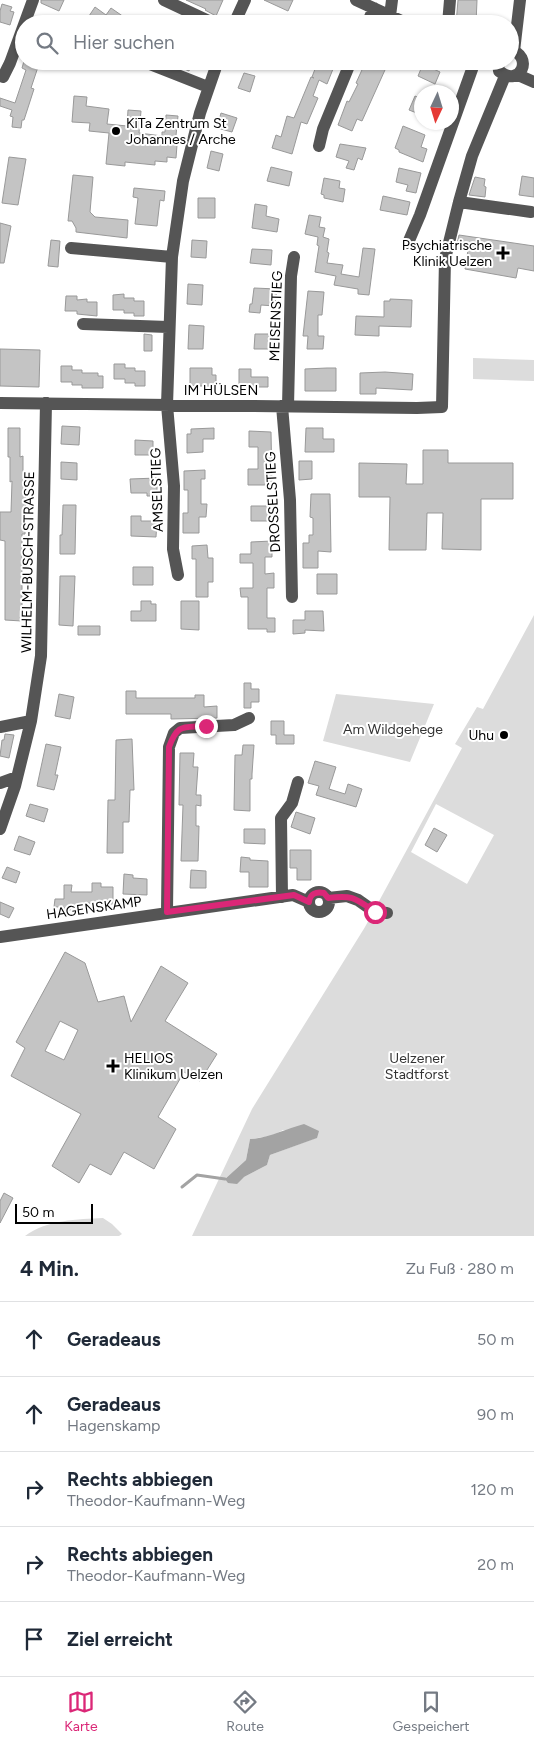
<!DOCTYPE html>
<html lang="de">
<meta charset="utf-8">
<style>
:root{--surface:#fff;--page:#f6f6f7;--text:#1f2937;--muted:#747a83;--line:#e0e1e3;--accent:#db2777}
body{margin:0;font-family:Figtree,sans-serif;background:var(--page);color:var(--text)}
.compass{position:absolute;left:414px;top:85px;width:45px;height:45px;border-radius:50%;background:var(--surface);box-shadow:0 1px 4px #0004;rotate:184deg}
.scale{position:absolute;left:15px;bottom:12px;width:78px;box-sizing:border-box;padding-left:5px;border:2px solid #000;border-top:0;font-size:14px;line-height:18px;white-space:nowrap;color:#000;-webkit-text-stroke:4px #fff;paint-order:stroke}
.stop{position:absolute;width:15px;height:15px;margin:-11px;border:4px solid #db2777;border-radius:50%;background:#fff}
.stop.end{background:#db2777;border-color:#fff;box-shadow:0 1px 5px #0008}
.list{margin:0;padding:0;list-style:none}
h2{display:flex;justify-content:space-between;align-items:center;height:65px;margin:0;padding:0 20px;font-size:21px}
h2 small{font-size:16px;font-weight:400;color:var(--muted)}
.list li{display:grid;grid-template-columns:32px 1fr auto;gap:15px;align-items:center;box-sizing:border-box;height:75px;padding:0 20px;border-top:1px solid var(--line)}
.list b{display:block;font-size:19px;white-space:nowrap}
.list p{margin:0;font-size:16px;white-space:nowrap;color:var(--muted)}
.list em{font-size:16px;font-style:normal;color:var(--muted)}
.icon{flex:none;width:28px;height:28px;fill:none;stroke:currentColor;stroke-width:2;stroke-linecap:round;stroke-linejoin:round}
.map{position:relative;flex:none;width:534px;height:1236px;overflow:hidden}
.search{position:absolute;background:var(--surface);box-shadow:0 1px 4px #0004;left:15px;right:15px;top:15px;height:55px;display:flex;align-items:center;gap:12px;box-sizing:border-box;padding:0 18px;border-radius:28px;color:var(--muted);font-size:19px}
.sheet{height:440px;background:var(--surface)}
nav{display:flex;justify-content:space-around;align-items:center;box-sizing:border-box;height:70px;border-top:1px solid var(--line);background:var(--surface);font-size:14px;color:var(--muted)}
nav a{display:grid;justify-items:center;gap:2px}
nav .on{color:var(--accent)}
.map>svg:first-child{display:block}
.green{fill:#dcdcdc;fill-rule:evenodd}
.water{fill:#a3a3a3}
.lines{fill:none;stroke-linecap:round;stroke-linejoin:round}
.stream{stroke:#a3a3a3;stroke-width:3}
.building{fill:#c4c4c4;stroke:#999;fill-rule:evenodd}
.minor{stroke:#555;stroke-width:12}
.route{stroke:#db2777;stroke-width:6}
.poi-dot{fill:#000;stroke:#fff;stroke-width:2}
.labels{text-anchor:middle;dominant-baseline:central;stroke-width:4;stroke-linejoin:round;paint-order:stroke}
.poi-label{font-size:14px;fill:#000;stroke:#fff;text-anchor:start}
.street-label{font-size:14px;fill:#000;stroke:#fff}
.park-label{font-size:14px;fill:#333;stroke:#fff}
</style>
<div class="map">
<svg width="534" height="1236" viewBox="0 0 534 1236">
<rect width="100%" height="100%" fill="#fff"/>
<path class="green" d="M473 358 534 360V381L473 379Z
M534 615V1236H192L252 1109 365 927 462 748 455 744 477 707 483 709ZM436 804 494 835 467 884 411 852ZM283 1130 316 1138 270 1155 267 1165 244 1177 225 1179 246 1160 250 1139 271 1136Z
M336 694 434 704 410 762 323 741Z
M103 1218 112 1224 122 1234 119 1236H25C46 1220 78 1219 103 1218Z"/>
<path class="water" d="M304 1124 319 1131 317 1138 270 1155 267 1165 244 1177 237 1184 228 1183 225 1179 246 1160 250 1139C269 1138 285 1129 304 1124Z"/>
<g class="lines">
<path class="stream" d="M182 1187 197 1175 225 1179"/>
</g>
<path class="building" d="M41 0H64L59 11 41 3Z
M186 0H223L216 16 205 10 206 9Z
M264 0H293L288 11Z
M458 0H477L476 24H456Z
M2 4 12 7 10 11 14 12 10 25 0 22V11Z
M95 7 106 15 111 8 134 24H100L89 16Z
M24 61H40L31 88 34 89 24 120H22L21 128 12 127 13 117 10 116 12 110 0 106V98L15 103 26 70 22 68Z
M165 61H192L189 71Z
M318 61H330L335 64 327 84 319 80 313 96 318 98 307 124 301 122 292 154 272 148 276 135 281 137 287 116 294 118 311 77 314 78 312 77Z
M366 61H389L362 121 357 119 352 131 338 125 347 101 349 102 358 84 356 83Z
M423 64 440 72 435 84 418 76Z
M244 73 255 76 250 92 238 88Z
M74 96 87 97 86 106 109 109 107 124 127 126 128 110 141 111 139 133 162 136V132H165L166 115 178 116 175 145H177L176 158 167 157V162L155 161V165L125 162V166L106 164 109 133 89 131 90 123 72 122Z
M415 96 422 99V115L409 110Z
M221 113 237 118 232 132 217 128Z
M403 126 425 135 421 147 427 149 423 162 399 152V150L395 148Z
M340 144 366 148 362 160 358 158 354 170 346 168 349 161 336 157Z
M211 151 223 154 219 171 207 168Z
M9 157 26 159 18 205 2 203Z
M271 167 292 172 289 186 267 181Z
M399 168 421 173 416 193 406 191 408 185 396 182Z
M73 175 93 177 90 212 95 217 128 220 127 238 76 232V228L72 221H68Z
M522 176 534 178V197L519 195Z
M475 177 485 179 484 186 486 187 485 197 469 195Z
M324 178 340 181 339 188 345 189 343 202 324 198V195L321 194Z
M134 188 165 191 164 201 160 200 157 226 135 224 138 198 133 197Z
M383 196 410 202 407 215 380 210Z
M198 198H215V218H198Z
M255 204 267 206 266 216 279 219 277 232 252 228Z
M309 215 321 217 319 227 325 228 323 237 329 239 327 252 329 253 327 263 343 265 341 274 359 277 363 248 375 249 369 295 358 294V289L334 285 336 276 315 272 319 246 317 245 318 237 305 234Z
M0 223 11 226 4 263H0Z
M459 235 534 246V271L518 268 516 278 465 269 468 250 456 248Z
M51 240 60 241 58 267 48 266Z
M192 240 207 241 206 258 191 257Z
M252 249 272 250 271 265 250 263Z
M188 284 203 285 202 305 187 304Z
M254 288 277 289 275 306 261 305 260 313 249 312 250 304H252Z
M308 291 324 292 322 315H318V336H324L323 349H307L308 336H303Z
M124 294V298H134V301H144V316H134V313H124V310H113V295Z
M66 296H77V300L87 299V302H97V316L77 314V311H65Z
M390 299 412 300 411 327 379 326V336L355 335 356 316 384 317V301H390Z
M189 325 204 326 203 349H188Z
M144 334 152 335V351H144Z
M255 334H274V349H254Z
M0 349 40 350 39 387 0 386Z
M114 364H125V368H135V371H145V386H135V383H125V379H114Z
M61 366H72V370H82V373H98V376H103V388H82V385H72V382H61Z
M190 368H212V375H216V386H190Z
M327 368H336V391H305V369Z
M239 369H251V377H268V387H252V389H239Z
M385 372 413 374 412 390 376 388V394H360V373Z
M62 426 80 427 79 445 61 444Z
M8 428H20V457L23 456V481H26L25 534H22V621L5 620V541L0 540V512H11L12 481 10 482V457H8Z
M214 428V439H203V452L187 453V434H191V429Z
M306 428H323V439H334V452H305Z
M249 431 271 432 272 485H248V469H258V447H249Z
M135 440 153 441V455H135Z
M423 450H448V463H513V499H481V550L442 549 443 513H427L426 550H389L390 497H359V463L407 464 406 484H423Z
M299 461H312V479L299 480Z
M61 462 77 463V480L61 479Z
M205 470V479H201V504H207L206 517H199V533H183V513H188V490H184V471Z
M157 478V496H147V493H131L130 479Z
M311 494H330L331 552 318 551V568H303V543H309V535H313V518L310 517Z
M63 505H76L75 554H60V535H62Z
M251 506H269V521H251Z
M131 516H141V521H157L156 537 131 536Z
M272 541V557H265V574L274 573V588H267V618H275V632H267V629H248V597H241L240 588H253V563H240V554H251V542Z
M207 545 208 558H213V582H208V597H196V559H192V546Z
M133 567H153V585H133Z
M317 574H337V594H317Z
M60 576H75L73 626 59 625Z
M141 601H151V604H156V621H131V611H141Z
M181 601H199V630L181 629Z
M305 611H323L324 631 305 630V633L293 634V620H305Z
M78 626H100V635H78Z
M244 683H251V689H259V702H251V708H244Z
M126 691H136V698H195V695H204V707L217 706V718L171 719V714H126Z
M59 694 74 697 70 719 55 716Z
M271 721H284V735H294V744H276V735H271Z
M5 734 14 735 9 758 0 756 2 740H4Z
M132 739 134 790H130L129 822H123V853H107L108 800H115L116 740Z
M46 744 61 747 55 775H58L54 790 37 786Z
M243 745H254L252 774V779H250V811L234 810 235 755H242Z
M180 753H194L193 767H198L196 795H201V806L196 805V826H199L198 861H181L183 805H179Z
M315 761 336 767 329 789 345 794 348 784 362 789 356 807 316 795 319 786 308 783Z
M30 804 48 809 44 822 26 816Z
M296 812 315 818 310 834 291 827Z
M434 828 447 835 437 852 425 845Z
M244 829H265V844L244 843Z
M19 836 35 842 30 855 14 850Z
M290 850H311V880H297V868H290Z
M241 857 250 858V860L268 861V887H249V872H240Z
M7 867 20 872 16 883 2 878Z
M191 870 206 871V888H190Z
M124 874 133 875V878L147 879V895L123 894Z
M92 883H101V887H113V904L84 903 83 907H71V910H64V907H54L55 899H64V885H72L71 892H92Z
M0 902 14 908 9 918 0 914Z
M65 952 85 963 98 1002 124 996 131 1022 161 966 188 983 165 1021 217 1054 200 1081 184 1072 158 1117 176 1129 154 1169 124 1152 111 1175 90 1164 79 1183 52 1166 81 1114 11 1076 25 1048 16 1042ZM60 1021 78 1030 64 1060 45 1051Z
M4 1193 13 1198 0 1223V1201Z"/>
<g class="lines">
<path class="minor" d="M164 0 215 24
M356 0 408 24
M390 16 392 0
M234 24 245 0
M367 24 374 8
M448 24 450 0
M514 51 520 0
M142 61 208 87
M498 61 499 71C521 89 534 55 510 50
M518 75 534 82
M505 76 472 156 459 202 531 212
M3 77 10 63 33 0
M319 146 323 129 351 61
M408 243 420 215 475 61
M71 248 172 257
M83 324 168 327
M0 403 417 408 442 407 445 259 459 202
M282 406 290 500 292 597
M288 406 291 276 294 257
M178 575 173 549 174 486 167 405 172 257 183 181 200 113 218 61
M0 727 31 721
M0 783 17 777
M0 829 15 786 31 721 41 656 46 403
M309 902a10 10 0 1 1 20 0a10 10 0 1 1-20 0Z
M282 897 281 818 292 803 298 782
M328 898 347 896 358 900 375 912 387 913
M167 912 169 747 174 733 180 728 234 725 249 718
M0 937 293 895 309 902"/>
</g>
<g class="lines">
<path class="route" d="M206 726C183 728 178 723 169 747L167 912 294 895 309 902C310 894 316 891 324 893L328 898C353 895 355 898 375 912"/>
</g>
<g class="poi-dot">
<circle cx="116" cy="131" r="5"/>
<path d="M500.5 245.5h5v5h5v5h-5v5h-5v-5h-5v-5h5z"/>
<circle cx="504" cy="735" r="5"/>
<path d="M110.5 1058.5h5v5h5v5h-5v5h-5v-5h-5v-5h5z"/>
</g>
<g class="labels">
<g class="poi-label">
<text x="126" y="123">KiTa Zentrum St<tspan x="126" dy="16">Johannes / Arche</tspan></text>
<text x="492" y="245" text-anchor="end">Psychiatrische<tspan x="492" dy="16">Klinik Uelzen</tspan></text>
<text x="494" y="735" text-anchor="end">Uhu</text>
<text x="124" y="1058">HELIOS<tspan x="124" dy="16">Klinikum Uelzen</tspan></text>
</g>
<g class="street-label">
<text transform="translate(276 316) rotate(-88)">MEISENSTIEG</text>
<text x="221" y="390">IM HÜLSEN</text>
<text transform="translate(157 490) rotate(-92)">AMSELSTIEG</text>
<text transform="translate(273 502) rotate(-93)">DROSSELSTIEG</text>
<text transform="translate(28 562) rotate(-89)">WILHELM-BUSCH-STRASSE</text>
<text transform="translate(94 908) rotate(-8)">HAGENSKAMP</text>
</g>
<g class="park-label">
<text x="393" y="729">Am Wildgehege</text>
<text x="417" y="1058">Uelzener<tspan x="417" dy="16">Stadtforst</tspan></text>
</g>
</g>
</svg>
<svg class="compass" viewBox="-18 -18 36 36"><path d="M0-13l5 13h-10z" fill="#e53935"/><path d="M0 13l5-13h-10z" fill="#747a83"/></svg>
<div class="scale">50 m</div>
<div class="stop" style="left:375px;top:912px"></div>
<div class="stop end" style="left:206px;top:726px"></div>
<div class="search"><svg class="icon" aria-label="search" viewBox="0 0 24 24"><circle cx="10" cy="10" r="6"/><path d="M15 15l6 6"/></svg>Hier suchen</div>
</div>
<section class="sheet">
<h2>4 Min.<small>Zu Fuß · 280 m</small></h2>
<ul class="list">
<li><svg class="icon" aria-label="ahead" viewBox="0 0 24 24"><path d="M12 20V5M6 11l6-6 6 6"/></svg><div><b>Geradeaus</b></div><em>50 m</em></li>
<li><svg class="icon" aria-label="ahead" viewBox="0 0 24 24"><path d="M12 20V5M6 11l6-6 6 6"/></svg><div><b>Geradeaus</b><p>Hagenskamp</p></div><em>90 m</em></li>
<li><svg class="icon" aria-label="right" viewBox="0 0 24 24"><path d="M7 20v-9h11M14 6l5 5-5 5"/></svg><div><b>Rechts abbiegen</b><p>Theodor-Kaufmann-Weg</p></div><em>120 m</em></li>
<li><svg class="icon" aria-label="right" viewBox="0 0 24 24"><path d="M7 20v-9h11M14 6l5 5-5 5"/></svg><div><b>Rechts abbiegen</b><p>Theodor-Kaufmann-Weg</p></div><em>20 m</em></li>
<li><svg class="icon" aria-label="arrive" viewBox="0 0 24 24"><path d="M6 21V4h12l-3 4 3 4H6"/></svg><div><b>Ziel erreicht</b></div></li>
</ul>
</section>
<nav>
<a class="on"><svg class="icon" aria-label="map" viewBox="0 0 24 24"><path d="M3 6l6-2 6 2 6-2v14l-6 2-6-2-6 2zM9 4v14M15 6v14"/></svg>Karte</a>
<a><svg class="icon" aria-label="directions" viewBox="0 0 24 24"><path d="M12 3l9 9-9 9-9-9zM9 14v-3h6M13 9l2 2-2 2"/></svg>Route</a>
<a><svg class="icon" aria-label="saved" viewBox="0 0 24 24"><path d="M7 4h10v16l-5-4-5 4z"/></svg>Gespeichert</a>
</nav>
